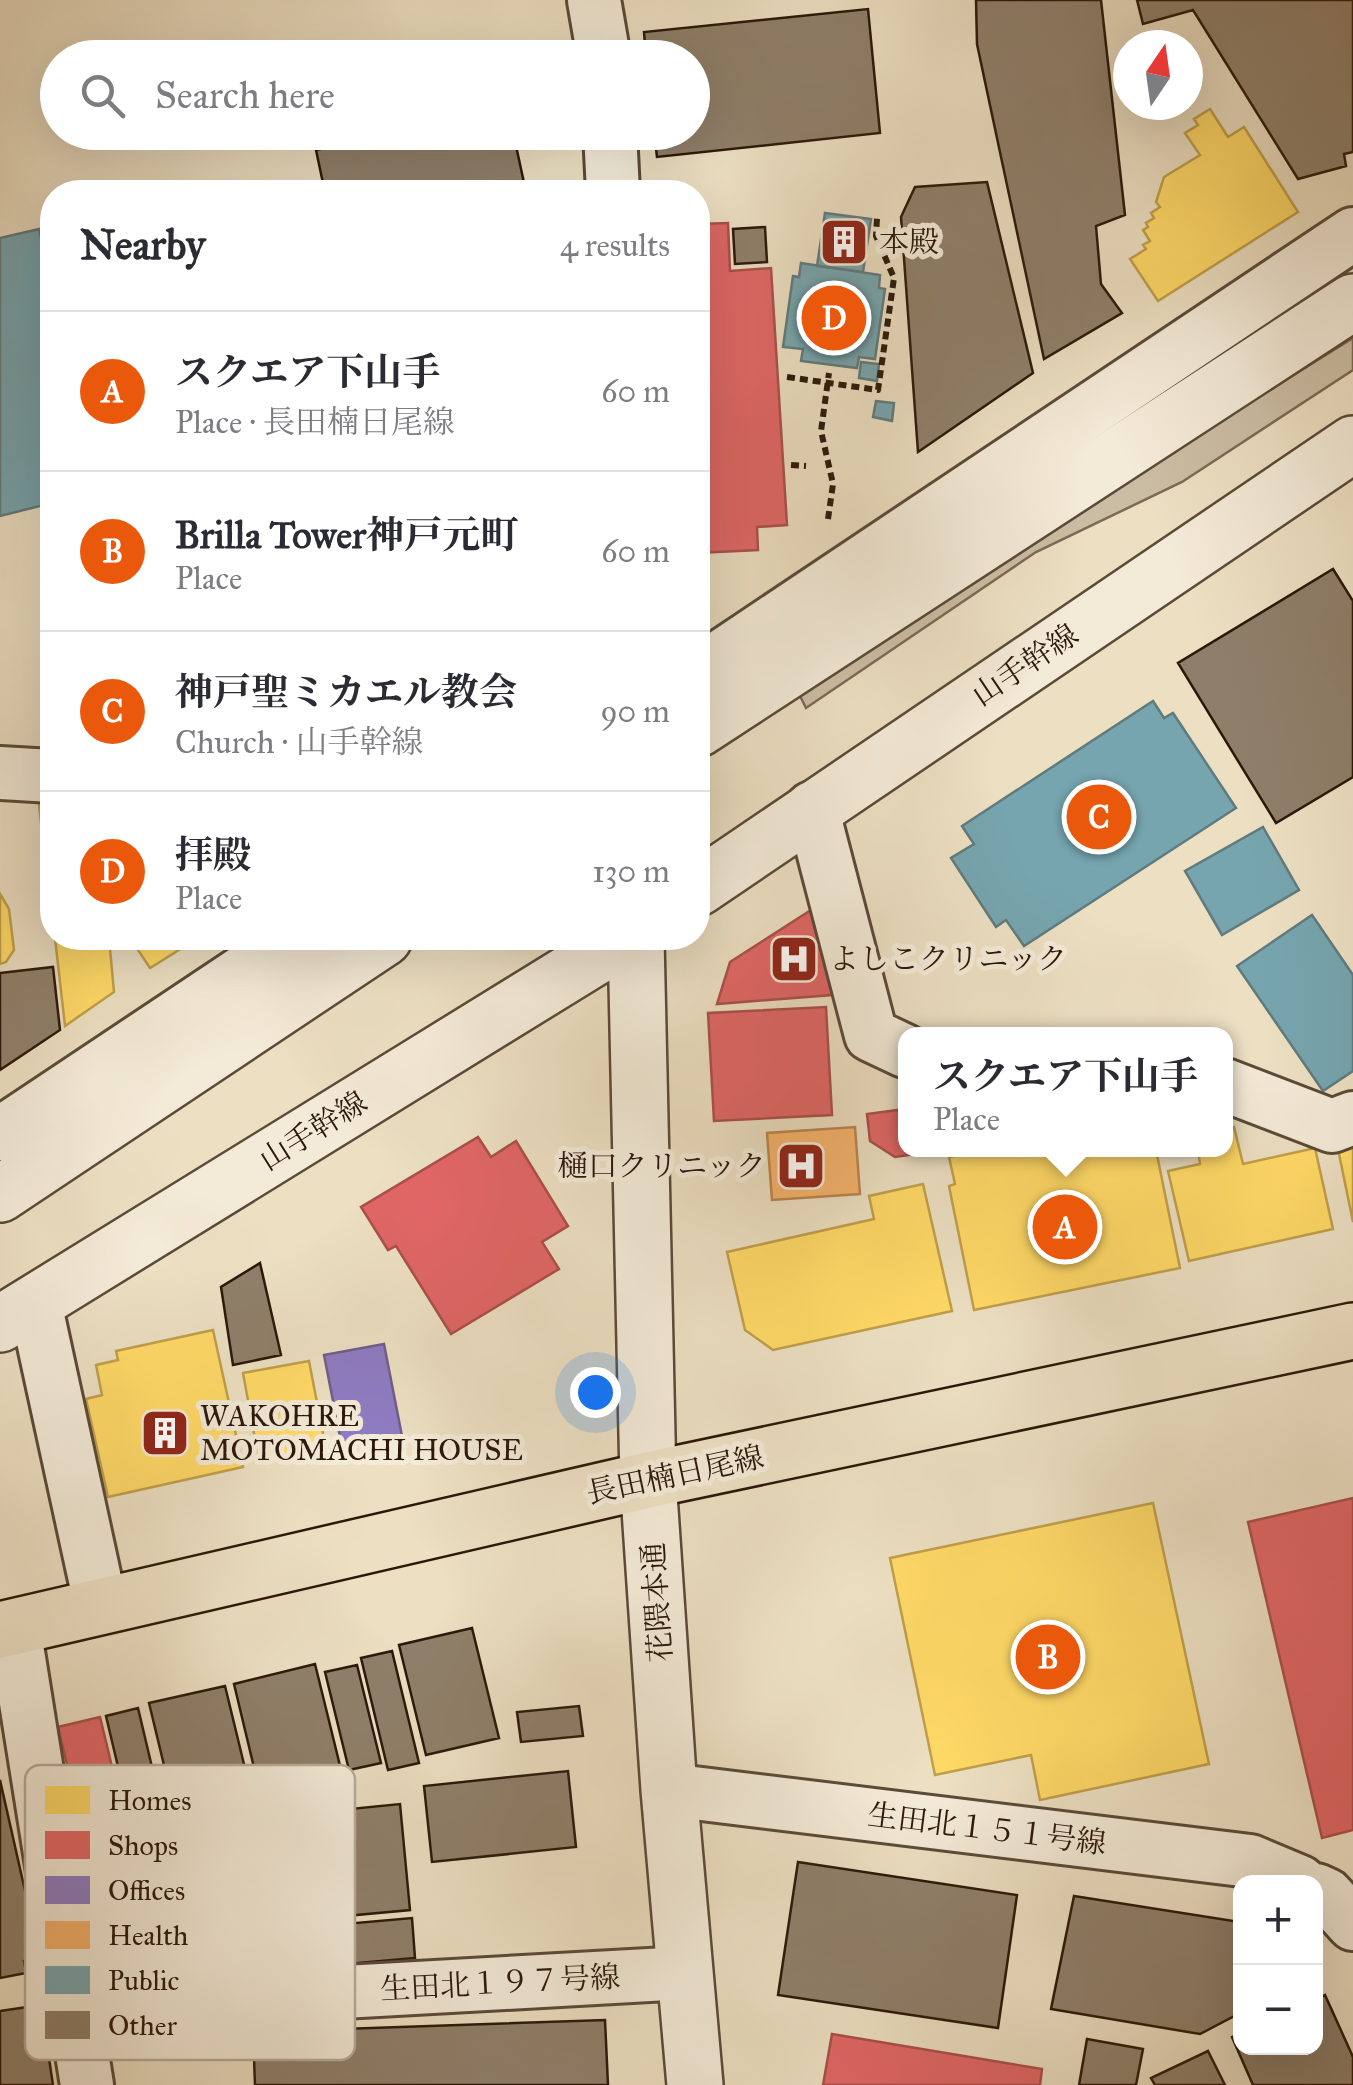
<!DOCTYPE html>
<meta charset="utf-8">
<style>
:root{--surface:#fff;--page:#f7f7f7;--text:#2b2b33;--muted:#7c7c81;--line:#e1e1e2;--accent:#ea580c}
body{margin:0;font-family:"IM FELL Great Primer","Noto Serif JP",serif;background:var(--page);color:var(--text)}
.controls{position:absolute;right:30px;bottom:30px;display:grid;overflow:hidden;border-radius:20px;box-shadow:0 10px 40px #0002}
.controls button{width:90px;height:90px;display:grid;place-items:center;padding:0;border:0;border-bottom:2px solid var(--line);background:var(--surface);color:var(--text);font:50px sans-serif}
.compass{position:absolute;left:1113px;top:30px;width:90px;height:90px;border-radius:50%;background:var(--surface);box-shadow:0 10px 40px #0002;rotate:13deg}
.you{position:absolute;left:595px;top:1392px;width:35px;height:35px;margin:-25px;border:8px solid #fff;border-radius:50%;background:#1a73e8;box-shadow:0 0 0 15px #1a73e833}
.badge{display:grid;place-items:center;width:65px;height:65px;border-radius:50%;background:var(--accent);color:#fff;font-size:32px;font-weight:700}
.pin{position:absolute;translate:-50% -50%;border:5px solid #fff;box-shadow:0 2px 10px #0006}
.popup{position:absolute;left:898px;top:1027px;width:335px;height:130px;box-sizing:border-box;display:grid;place-content:center;border-radius:20px;background:var(--surface);filter:drop-shadow(0 2px 8px #0005);font-size:32px;white-space:nowrap;color:var(--muted)}
.popup b{font-size:38px;color:var(--text)}
.popup::after{content:'';position:absolute;left:50%;top:100%;margin-left:-20px;border:20px solid transparent;border-top-color:var(--surface)}
.list{margin:0;padding:0;list-style:none}
h2{display:flex;justify-content:space-between;align-items:center;height:130px;margin:0;padding:0 40px;font-size:42px}
h2 small{font-size:32px;font-weight:400;color:var(--muted)}
.list li{display:grid;grid-template-columns:65px 1fr auto;gap:30px;align-items:center;box-sizing:border-box;height:160px;padding:0 40px;border-top:2px solid var(--line)}
.list b{display:block;font-size:38px;white-space:nowrap}
.list p{margin:0;font-size:32px;white-space:nowrap;color:var(--muted)}
.list em{font-size:32px;font-style:normal;color:var(--muted)}
.icon{flex:none;width:55px;height:55px;fill:none;stroke:currentColor;stroke-width:2;stroke-linecap:round;stroke-linejoin:round}
.map{position:relative;flex:none;width:1353px;height:2085px;overflow:hidden}
.search{position:absolute;background:var(--surface);box-shadow:0 10px 40px #0002;left:40px;top:40px;width:670px;height:110px;display:flex;align-items:center;gap:25px;box-sizing:border-box;padding:0 35px;border-radius:55px;color:var(--muted);font-size:38px}
.panel{position:absolute;background:var(--surface);box-shadow:0 10px 40px #0002;left:40px;top:180px;width:670px;height:770px;border-radius:40px}
.map>svg:first-child{display:block}
.grass{fill:#cbbda3;stroke:#7b6a56;stroke-width:2.5}
.homes{fill:#ffd966;stroke:#bf9f4a;stroke-width:2.5}
.shops{fill:#e06666;stroke:#aa4f4a;stroke-width:2.5}
.offices{fill:#8e7cc3;stroke:#705e8c;stroke-width:2.5}
.health{fill:#f6b26b;stroke:#b9844e;stroke-width:2.5}
.public{fill:#76a5af;stroke:#607b7e;stroke-width:2.5}
.building{fill:#8f7f6a;stroke:#2b180a;stroke-width:2.5}
.lines{fill:none;stroke-linecap:round;stroke-linejoin:round}
.minor-casing{stroke:#5b4a38;stroke-width:58}
.tertiary-casing{stroke:#5b4a38;stroke-width:60}
.primary-casing{stroke:#2b180a;stroke-width:60}
.path{stroke:#2b180a;stroke-width:6;stroke-dasharray:8 5;stroke-linecap:butt}
.minor{stroke:#f3ead7;stroke-width:52}
.tertiary{stroke:#f3ead7;stroke-width:55}
.primary{stroke:#ecdfc2;stroke-width:55}
.labels{text-anchor:middle;dominant-baseline:central;stroke-width:10;stroke-linejoin:round;paint-order:stroke}
.poi-label{font-size:30px;fill:#2b180a;stroke:#f3ead7;text-anchor:start}
.street-label{font-size:30px;fill:#2b180a;stroke:#f3ead7}
.key{fill:#f3ead7;stroke:#b7ab9a;stroke-width:2.5}
.key-label{font-size:28px;fill:#2b180a}
</style>
<div class="map">
<svg width="1353" height="2085" viewBox="0 0 1353 2085">
<rect width="100%" height="100%" fill="#ecdfc2"/>
<filter id="stains"><feTurbulence type="fractalNoise" baseFrequency=".002" numOctaves="4"/><feColorMatrix values="0 0 0 0 .2 0 0 0 0 .09 0 0 0 0 .02 0 0 0 .5 -.17"/></filter>
<radialGradient id="worn" r=".72"><stop offset=".6" stop-color="#630" stop-opacity="0"/><stop offset="1" stop-color="#630" stop-opacity=".3"/></radialGradient>
<path class="grass" d="M1353 338V370L1182 482 1036 552 806 708 800 696 1030 539Z"/>
<path class="homes" d="M1210 109 1228 137 1244 127 1298 212 1158 301 1130 259 1146 249 1143 245 1150 241 1143 230 1148 227 1146 223 1154 218 1151 213 1160 207 1156 202 1164 177 1200 155 1185 133 1198 125 1194 119Z
M52 804V919L39 805Z
M0 894 9 909 14 950 6 962 0 964Z
M55 938H109L114 992 65 1026Z
M130 938H198L150 968Z
M1234 1127 1243 1164 1315 1148 1333 1229 1189 1261 1168 1171 1200 1164 1198 1150H1225V1130Z
M1353 1146V1222L1338 1149Z
M963 1150H1156L1180 1268 974 1310 949 1186 955 1184 949 1157 964 1154Z
M923 1184 952 1311 773 1350 745 1330 727 1252 874 1219 869 1196Z
M213 1330 243 1467 108 1497 86 1399 102 1395 96 1365 118 1360 116 1351Z
M309 1361 326 1449 259 1461 243 1373Z
M1153 1503 1209 1764 1040 1800 1031 1755 935 1775 890 1558Z"/>
<path class="shops" d="M728 223 730 271 771 268 787 525 757 527 758 550 698 553V224Z
M811 910 832 995 717 1004 730 962Z
M826 1007 832 1115 714 1121 708 1013Z
M905 1109V1150L936 1151 895 1157 870 1141 867 1114Z
M478 1137 491 1157 516 1141 568 1226 542 1242 559 1269 451 1334 396 1246 388 1250 361 1207Z
M1353 1498V1830L1322 1838 1248 1522Z
M100 1717 127 1829 85 1840 58 1727Z
M832 2034 1042 2069 1040 2085H823Z"/>
<path class="offices" d="M384 1344 402 1436 342 1447 324 1355Z"/>
<path class="health" d="M855 1127 860 1194 772 1200 767 1133Z"/>
<path class="public" d="M825 213 871 219 863 272 817 266Z
M39 229 52 283V503L0 516V238Z
M801 263 880 275 879 288 885 289 875 359 859 357 857 368 801 361 803 349 783 347 793 276 799 277Z
M861 362 879 364 877 381 859 378Z
M876 401 894 403 892 421 873 417Z
M1153 701 1164 718 1173 713 1236 808 1024 946 1006 920 996 927 951 858 974 844 962 826Z
M1263 827 1299 890 1222 935 1185 871Z
M1312 915 1353 975V1071L1323 1091 1237 966Z"/>
<path class="building" d="M976 0H1101L1125 215 1096 226 1101 284 1122 313 1044 359 977 44Z
M1137 0H1353V152L1344 154 1346 166 1298 179 1193 10 1143 24Z
M868 9 880 133 657 157 654 132H692V58H646L644 32Z
M397 132H513L526 192H302L324 188 316 150Z
M987 182 1033 373 918 452 901 217 915 187Z
M765 227 767 262 735 264 733 229Z
M1333 569 1353 601V777L1276 823 1178 663Z
M53 967 60 1030 0 1070V973Z
M260 1263 281 1355 233 1365 221 1287Z
M472 1628 499 1738 426 1755 399 1645Z
M392 1651 419 1763 388 1770 361 1658Z
M315 1664 344 1782 262 1801 234 1684Z
M357 1665 381 1763 349 1770 325 1672Z
M225 1686 251 1793 175 1811 149 1703Z
M579 1706 583 1736 521 1742 517 1712Z
M138 1708 165 1822 133 1830 106 1716Z
M568 1771 576 1847 432 1862 424 1786Z
M0 1780 40 1957 24 1961 26 1973 0 1978Z
M400 1804 410 1910 226 1927 218 1845 291 1838 289 1815Z
M205 1843 221 1963 103 1978 88 1858Z
M798 1862 1017 1895 998 2028 778 1995Z
M1074 1896 1240 1922V2013L1200 2034 1051 2009Z
M412 1918 415 1958 235 1974 231 1934Z
M1325 1995 1353 2057V2085H1253L1232 2037 1240 2033V2048H1316V2000Z
M41 2005 53 2085H0V2011Z
M605 2020 608 2085H255L253 2032Z
M1087 2039 1143 2049 1136 2085H1079Z
M1208 2051 1225 2085H1155L1151 2078Z"/>
<g class="lines">
<g class="minor-casing">
<path id="minor" d="M594 0 604 58
M610 132 613 192
M698 672 1353 234
M0 773 52 776
M812 808 871 1035 905 1051
M1225 1085 1332 1126 1353 1118
M0 1134 294 938
M35 1303 101 1607
M14 1627 87 2085
M669 1790 1250 1861 1300 1882
M1316 1890 1327 1895 1353 1924
M75 2007 685 1973"/>
</g>
<g class="tertiary-casing">
<path id="tertiary" d="M698 729 1353 302
M698 888 1353 444
M636 938 648 1480 669 1790 695 2085
M0 1194 384 938
M0 1324 626 938"/>
</g>
<g class="primary-casing">
<path id="primary" d="M0 1630 648 1480 1353 1331"/>
</g>
<path class="path" d="M787 377 878 390 894 278 876 236 877 218
M791 465 806 466
M828 519 833 484 821 431 829 373"/>
<use href="#minor" class="minor"/>
<use href="#tertiary" class="tertiary"/>
<use href="#primary" class="primary"/>
</g>
<defs>
<g id="building-square" transform="scale(2.5)"><rect x="-9" y="-9" width="18" height="18" rx="4" fill="#8f2418" stroke="#f3ead7"/><path d="M-4-6H4V6H1V3H-1V6H-4ZM-2.5-4.3h1.7v1.8h-1.7ZM.8-4.3h1.7v1.8H.8ZM-2.5-1h1.7V.8h-1.7ZM.8-1h1.7V.8H.8Z" fill="#fff"/></g>
<g id="hospital-square" transform="scale(2.5)"><rect x="-9" y="-9" width="18" height="18" rx="4" fill="#8f2418" stroke="#f3ead7"/><path d="M-5-5h3v3.5h4V-5h3V5h-3V1.5h-4V5h-3Z" fill="#fff"/></g>
</defs>
<g fill-rule="evenodd">
<use href="#building-square" x="844" y="242"/>
<use href="#hospital-square" x="794" y="959"/>
<use href="#hospital-square" x="801" y="1166"/>
<use href="#building-square" x="165" y="1433"/>
</g>
<g class="labels">
<g class="poi-label">
<text x="879" y="242">本殿</text>
<text x="829" y="959">よしこクリニック</text>
<text x="766" y="1166" text-anchor="end">樋口クリニック</text>
<text x="200" y="1416">WAKOHRE<tspan x="200" dy="34">MOTOMACHI HOUSE</tspan></text>
</g>
<g class="street-label">
<text transform="translate(1025 665) rotate(-34)">山手幹線</text>
<text transform="translate(313 1131) rotate(-32)">山手幹線</text>
<text transform="translate(675 1475) rotate(-12)">長田楠日尾線</text>
<text transform="translate(657 1602) rotate(-94)">花隈本通</text>
<text transform="translate(987 1829) rotate(7)">生田北１５１号線</text>
<text transform="translate(500 1983) rotate(-3)">生田北１９７号線</text>
</g>
</g>
<rect x="25" y="1765" width="330" height="295" rx="15" class="key"/>
<rect x="45" y="1786" width="45" height="28" fill="#ffd966"/>
<rect x="45" y="1831" width="45" height="28" fill="#e06666"/>
<rect x="45" y="1876" width="45" height="28" fill="#8e7cc3"/>
<rect x="45" y="1921" width="45" height="28" fill="#f6b26b"/>
<rect x="45" y="1966" width="45" height="28" fill="#76a5af"/>
<rect x="45" y="2011" width="45" height="28" fill="#8f7f6a"/>
<g class="key-label">
<text x="108" y="1810">Homes</text>
<text x="108" y="1855">Shops</text>
<text x="108" y="1900">Offices</text>
<text x="108" y="1945">Health</text>
<text x="108" y="1990">Public</text>
<text x="108" y="2035">Other</text>
</g>
<rect width="100%" height="100%" filter="url(#stains)"/>
<rect width="100%" height="100%" fill="url(#worn)"/>
</svg>
<div class="controls">
<button>+</button>
<button>−</button>
</div>
<svg class="compass" viewBox="-18 -18 36 36"><path d="M0-13l5 13h-10z" fill="#e53935"/><path d="M0 13l5-13h-10z" fill="#7c7c81"/></svg>
<div class="you"></div>
<div class="pin badge" style="left:1065px;top:1227px">A</div>
<div class="popup"><b>スクエア下山手</b>Place</div>
<div class="pin badge" style="left:1048px;top:1657px">B</div>
<div class="pin badge" style="left:1099px;top:817px">C</div>
<div class="pin badge" style="left:834px;top:318px">D</div>
<div class="search"><svg class="icon" aria-label="search" viewBox="0 0 24 24"><circle cx="10" cy="10" r="6"/><path d="M15 15l6 6"/></svg>Search here</div>
<section class="panel">
<h2>Nearby<small>4 results</small></h2>
<ul class="list">
<li><span class="badge">A</span><div><b>スクエア下山手</b><p>Place · 長田楠日尾線</p></div><em>60 m</em></li>
<li><span class="badge">B</span><div><b>Brilla Tower神戸元町</b><p>Place</p></div><em>60 m</em></li>
<li><span class="badge">C</span><div><b>神戸聖ミカエル教会</b><p>Church · 山手幹線</p></div><em>90 m</em></li>
<li><span class="badge">D</span><div><b>拝殿</b><p>Place</p></div><em>130 m</em></li>
</ul>
</section>
</div>
